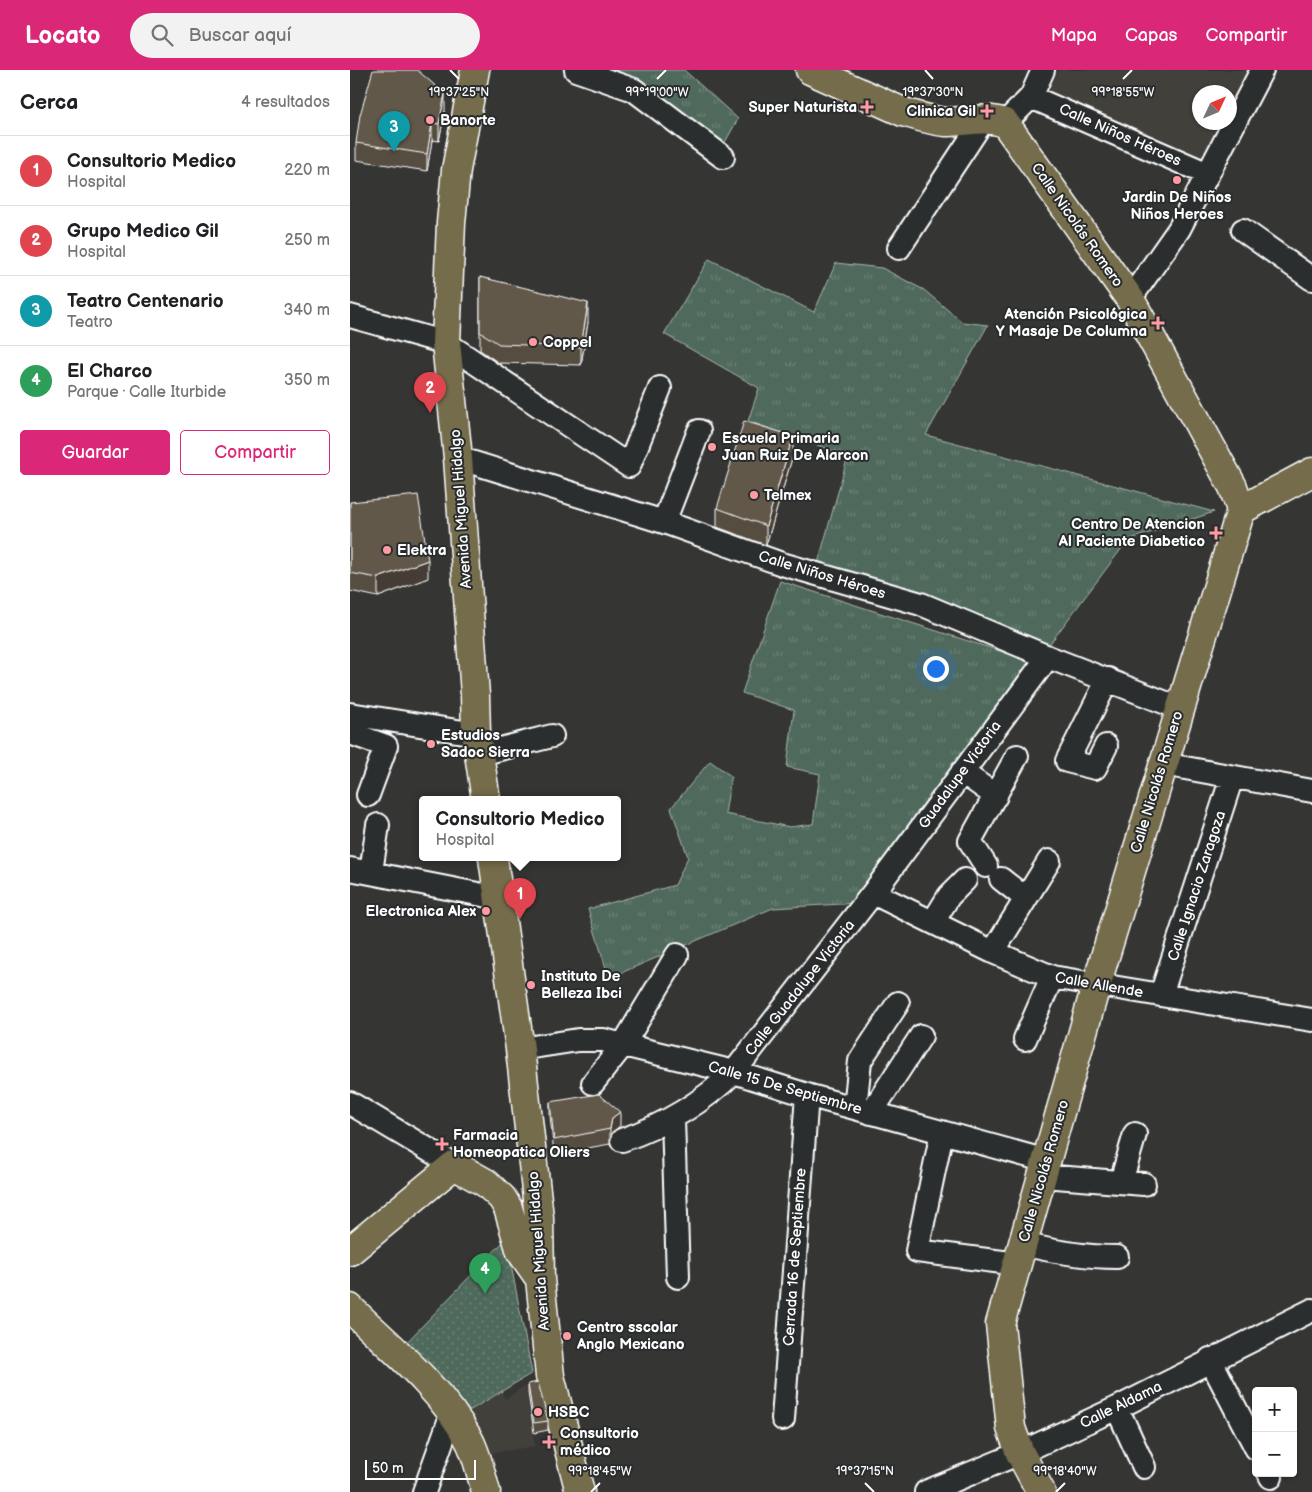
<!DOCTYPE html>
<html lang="es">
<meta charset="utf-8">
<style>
:root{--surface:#fff;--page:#f2f2f2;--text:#202124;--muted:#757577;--line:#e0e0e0;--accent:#db2777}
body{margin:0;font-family:"Balsamiq Sans",sans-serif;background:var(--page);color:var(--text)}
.controls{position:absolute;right:15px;bottom:15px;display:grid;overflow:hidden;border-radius:5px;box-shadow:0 1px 4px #0004}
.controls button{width:45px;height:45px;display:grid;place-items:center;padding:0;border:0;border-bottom:1px solid var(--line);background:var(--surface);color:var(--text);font:25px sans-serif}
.compass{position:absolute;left:842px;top:15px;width:45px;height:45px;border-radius:50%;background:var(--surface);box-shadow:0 1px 4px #0004;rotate:46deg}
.scale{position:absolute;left:15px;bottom:12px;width:111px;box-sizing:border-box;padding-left:5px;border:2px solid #fff;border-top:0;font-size:14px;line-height:18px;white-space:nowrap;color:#fff;-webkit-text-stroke:4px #2a2d2e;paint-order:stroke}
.you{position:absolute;left:585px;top:598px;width:18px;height:18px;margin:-12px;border:4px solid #fff;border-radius:50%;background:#1a73e8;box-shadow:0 0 0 8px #1a73e833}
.badge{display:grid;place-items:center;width:32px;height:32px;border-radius:50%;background:var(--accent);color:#fff;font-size:16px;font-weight:700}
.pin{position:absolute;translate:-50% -41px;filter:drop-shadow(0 1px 2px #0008)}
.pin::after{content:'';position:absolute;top:26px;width:18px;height:15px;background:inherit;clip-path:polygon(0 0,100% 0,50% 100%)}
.popup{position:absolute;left:69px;top:726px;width:202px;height:65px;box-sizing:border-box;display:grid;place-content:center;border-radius:5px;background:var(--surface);filter:drop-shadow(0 1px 4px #0005);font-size:16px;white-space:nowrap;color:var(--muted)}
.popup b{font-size:19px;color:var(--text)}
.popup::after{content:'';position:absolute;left:50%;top:100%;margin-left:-10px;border:10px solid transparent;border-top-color:var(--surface)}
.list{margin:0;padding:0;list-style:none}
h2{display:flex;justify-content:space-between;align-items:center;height:65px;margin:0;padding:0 20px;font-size:21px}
h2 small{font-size:16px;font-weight:400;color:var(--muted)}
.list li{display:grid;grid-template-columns:32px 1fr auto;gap:15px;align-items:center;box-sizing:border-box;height:70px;padding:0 20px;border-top:1px solid var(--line)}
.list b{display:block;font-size:19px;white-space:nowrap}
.list p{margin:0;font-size:16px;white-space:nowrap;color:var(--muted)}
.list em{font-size:16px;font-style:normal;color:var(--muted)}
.actions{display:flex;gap:10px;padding:15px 20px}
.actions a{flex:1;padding:11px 0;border:1px solid var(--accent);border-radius:5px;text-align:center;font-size:18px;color:var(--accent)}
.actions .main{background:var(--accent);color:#fff}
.icon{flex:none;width:28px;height:28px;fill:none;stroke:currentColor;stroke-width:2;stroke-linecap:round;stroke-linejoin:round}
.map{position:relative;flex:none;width:962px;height:1422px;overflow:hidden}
header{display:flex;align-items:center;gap:30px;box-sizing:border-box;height:70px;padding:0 25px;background:var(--accent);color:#fff}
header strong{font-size:24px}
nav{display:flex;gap:28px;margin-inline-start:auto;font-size:18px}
.search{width:350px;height:45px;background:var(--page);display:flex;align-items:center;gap:12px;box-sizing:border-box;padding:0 18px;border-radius:28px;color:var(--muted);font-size:19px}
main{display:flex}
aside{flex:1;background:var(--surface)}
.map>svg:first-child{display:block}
.built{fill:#42403b;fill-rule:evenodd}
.grass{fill:url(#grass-tufts);stroke:#a8b5ad}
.park{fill:url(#park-dots);stroke:#a8b5ad}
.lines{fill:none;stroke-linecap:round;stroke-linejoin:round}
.minor-casing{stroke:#fff;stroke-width:26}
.major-casing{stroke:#fff;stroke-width:31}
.minor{stroke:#2a2d2e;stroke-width:22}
.major{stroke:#746c4b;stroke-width:28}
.wall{fill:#544d40;stroke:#fff}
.shaded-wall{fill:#453e34;stroke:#fff}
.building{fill:#62594a;stroke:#fff}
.ticks{fill:none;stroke:#fff;stroke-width:2}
.poi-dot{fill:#ff9aa2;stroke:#2a2d2e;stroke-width:2}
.labels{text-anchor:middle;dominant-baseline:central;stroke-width:4;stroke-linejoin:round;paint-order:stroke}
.poi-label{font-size:15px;font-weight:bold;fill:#fff;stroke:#2a2d2e;text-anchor:start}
.street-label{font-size:15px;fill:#fff;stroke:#2a2d2e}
.ticks-label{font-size:12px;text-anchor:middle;fill:#fff;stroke:#2a2d2e;stroke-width:4;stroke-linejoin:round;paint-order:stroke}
</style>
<header>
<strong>Locato</strong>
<div class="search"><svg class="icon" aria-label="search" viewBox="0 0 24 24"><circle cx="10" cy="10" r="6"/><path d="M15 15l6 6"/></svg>Buscar aquí</div>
<nav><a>Mapa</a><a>Capas</a><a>Compartir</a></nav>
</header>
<main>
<aside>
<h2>Cerca<small>4 resultados</small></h2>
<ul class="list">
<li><span class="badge" style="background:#e0444e">1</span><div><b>Consultorio Medico</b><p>Hospital</p></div><em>220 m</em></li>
<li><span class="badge" style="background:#e0444e">2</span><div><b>Grupo Medico Gil</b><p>Hospital</p></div><em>250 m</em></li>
<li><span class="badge" style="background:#0f9aa8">3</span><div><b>Teatro Centenario</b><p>Teatro</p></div><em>340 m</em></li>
<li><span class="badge" style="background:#2e9e5b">4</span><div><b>El Charco</b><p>Parque · Calle Iturbide</p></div><em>350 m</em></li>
</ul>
<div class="actions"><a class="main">Guardar</a><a>Compartir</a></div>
</aside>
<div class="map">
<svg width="962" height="1422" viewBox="0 0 962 1422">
<defs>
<pattern id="grass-tufts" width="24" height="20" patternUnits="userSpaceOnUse" patternTransform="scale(1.25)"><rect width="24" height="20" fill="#506b5b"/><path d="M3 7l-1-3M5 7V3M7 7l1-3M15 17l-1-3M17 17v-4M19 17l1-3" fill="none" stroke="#6a8174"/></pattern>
<pattern id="park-dots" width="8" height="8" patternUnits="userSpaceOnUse" patternTransform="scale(1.25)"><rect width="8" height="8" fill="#506b5b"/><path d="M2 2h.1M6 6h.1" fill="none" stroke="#6a8174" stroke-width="1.8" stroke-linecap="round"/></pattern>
</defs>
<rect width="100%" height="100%" fill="#353634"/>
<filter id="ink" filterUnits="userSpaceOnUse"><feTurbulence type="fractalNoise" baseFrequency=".02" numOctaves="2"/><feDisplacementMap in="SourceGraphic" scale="10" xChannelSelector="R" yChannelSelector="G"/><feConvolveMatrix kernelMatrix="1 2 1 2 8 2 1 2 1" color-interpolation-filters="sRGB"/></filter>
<g filter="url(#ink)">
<path class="built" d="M709 0H907L857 100 694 28ZM849 22H879V52H849Z
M175 1316 185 1376 136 1384 120 1352 121 1341 152 1322 155 1329Z"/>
<path class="grass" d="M261 0H334L388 49 374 74Z
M359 189 464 242 486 193 532 198 574 220 612 252 638 255 576 365 864 442 778 470 698 576 467 497 498 386 398 351 409 318 314 264Z
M430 511 684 592 509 833 423 838 259 908 238 839 325 815 338 787 321 738 360 691 381 706 375 744 440 757 463 754 470 704 437 697 444 640 392 623Z"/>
<path class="park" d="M156 1169 182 1303 114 1344 51 1278Z"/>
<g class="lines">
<g class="minor-casing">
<path id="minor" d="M226 0 284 20 373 87
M681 27 858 104
M655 53 681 27 693 0
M893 160 962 209
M549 178 634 49
M780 229 829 159 912 0
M0 246 96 273 279 396 310 318
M108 388 314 452 432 494 571 534 698 587 829 638
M314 452 349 361
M0 644 126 664
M0 663 36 676 18 725
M756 676 745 698 717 691 758 609
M130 684 202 666
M813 694 962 721
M612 702 646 726
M636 796 620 771 667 686
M0 799 148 828
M21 802 28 755
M651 809 675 828
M523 823 643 882 702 907 962 950
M583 852 599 826 615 810
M643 882 699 791
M811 925 882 707
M675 969 702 907
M170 979 228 970H253L384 1002 457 1025 697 1091
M243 1013 273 975 327 885
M0 1033 104 1095
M505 1038 510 991 548 933
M521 1043 571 966
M323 1049 328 1207
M592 1062 567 1181 668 1194
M272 1070C315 1055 351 1034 384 1002L523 823 698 587
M693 1106 794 1114
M771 1112 785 1064
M673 1174C705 1182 734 1187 767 1187
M860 1289 906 1378
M767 1338 794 1397
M433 1349 457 1025
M919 1403 921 1407
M74 1422 102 1343
M576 1422 670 1383 767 1338 962 1240"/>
</g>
<g class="major-casing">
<path id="major" d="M125 0 106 100 101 153 96 273 108 388 125 625 126 664 136 730
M460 0 553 42C567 46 582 51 596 52 616 52 635 46 655 53L780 229 883 417 891 440 746 916 650 1254 661 1358 670 1383 691 1422
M891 440 962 402
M143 788 170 979 189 1147 190 1209 200 1306 230 1422
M0 1181 104 1095 136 1113 152 1128 158 1138 171 1182 190 1209
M0 1238C41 1278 90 1317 118 1368 127 1383 131 1405 136 1422"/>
</g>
<use href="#minor" class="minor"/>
<use href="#major" class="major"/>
</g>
<path class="wall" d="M95 41 89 71 82 70 77 101 6 90V73Z
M130 207 238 252 231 295 149 293 130 280Z
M443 385 416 475 367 457V438Z
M0 432 78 508 28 527 0 521Z
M200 1032 270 1056 262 1062 260 1074 204 1084 200 1046Z
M178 1314 198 1351V1360L184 1363 178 1323Z"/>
<path class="shaded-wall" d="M95 24V41L89 71V54Z
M82 53V70L77 101V84Z
M238 233V252L231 295V277Z
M443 366V385L416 475V456Z
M78 490V508L28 527V508Z
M270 1042V1056L262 1062 260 1074V1059L262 1048Z"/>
<path class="building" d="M23 0H67L95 24 89 54 82 53 77 84 6 73 10 45Z
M130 207 238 233 231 277 149 274 130 262Z
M394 351 443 366 416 456 367 438Z
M68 425 78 490 28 508 0 503V432Z
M249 1024 270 1042 262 1048 260 1059 204 1070 200 1032Z
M188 1312 198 1351 184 1353 178 1314Z"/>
</g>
<path class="ticks" d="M100 0 109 9M575 0 583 9M307 9 316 0M773 9 782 0M515 1413 524 1422M241 1422 250 1413M706 1422 715 1413"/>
<g class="poi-dot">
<path d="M514.5 29.5h5v5h5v5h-5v5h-5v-5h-5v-5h5z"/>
<path d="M634.5 33.5h5v5h5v5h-5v5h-5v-5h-5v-5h5z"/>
<circle cx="80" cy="50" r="5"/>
<circle cx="827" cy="110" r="5"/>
<path d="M805.5 245.5h5v5h5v5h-5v5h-5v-5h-5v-5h5z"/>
<circle cx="183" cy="272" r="5"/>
<circle cx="362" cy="377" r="5"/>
<circle cx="404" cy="425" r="5"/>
<path d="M863.5 455.5h5v5h5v5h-5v5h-5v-5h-5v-5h5z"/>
<circle cx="37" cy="480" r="5"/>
<circle cx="81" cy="674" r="5"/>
<circle cx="136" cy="841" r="5"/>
<circle cx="181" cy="915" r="5"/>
<path d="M89.5 1066.5h5v5h5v5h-5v5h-5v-5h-5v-5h5z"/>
<circle cx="217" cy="1266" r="5"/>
<circle cx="188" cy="1342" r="5"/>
<path d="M196.5 1364.5h5v5h5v5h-5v5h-5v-5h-5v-5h5z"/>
</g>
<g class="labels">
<g class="poi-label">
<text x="507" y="37" text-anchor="end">Super Naturista</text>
<text x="626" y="41" text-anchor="end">Clinica Gil</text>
<text x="90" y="50">Banorte</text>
<text x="827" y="127" text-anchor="middle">Jardin De Niños<tspan x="827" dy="17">Niños Heroes</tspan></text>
<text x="797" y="244" text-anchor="end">Atención Psicológica<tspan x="797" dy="17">Y Masaje De Columna</tspan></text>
<text x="193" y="272">Coppel</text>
<text x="372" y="368">Escuela Primaria<tspan x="372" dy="17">Juan Ruiz De Alarcon</tspan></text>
<text x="414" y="425">Telmex</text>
<text x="855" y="454" text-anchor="end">Centro De Atencion<tspan x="855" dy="17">Al Paciente Diabetico</tspan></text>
<text x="47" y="480">Elektra</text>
<text x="91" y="665">Estudios<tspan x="91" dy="17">Sadoc Sierra</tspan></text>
<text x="126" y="841" text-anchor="end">Electronica Alex</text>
<text x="191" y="906">Instituto De<tspan x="191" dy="17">Belleza Ibci</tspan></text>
<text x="103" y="1065">Farmacia<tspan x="103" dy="17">Homeopatica Oliers</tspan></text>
<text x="227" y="1257">Centro sscolar<tspan x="227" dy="17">Anglo Mexicano</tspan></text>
<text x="198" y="1342">HSBC</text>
<text x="210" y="1363">Consultorio<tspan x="210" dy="17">médico</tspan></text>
</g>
<g class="street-label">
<text transform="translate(770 65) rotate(24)">Calle Niños Héroes</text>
<text transform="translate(727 155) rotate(55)">Calle Nicolás Romero</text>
<text transform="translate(111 439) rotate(-94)">Avenida Miguel Hidalgo</text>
<text transform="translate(472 505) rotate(17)">Calle Niños Héroes</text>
<text transform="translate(610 705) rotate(-54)">Guadalupe Victoria</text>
<text transform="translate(807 712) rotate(-73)">Calle Nicolás Romero</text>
<text transform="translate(847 816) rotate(-72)">Calle Ignacio Zaragoza</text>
<text transform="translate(749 915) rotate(10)">Calle Allende</text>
<text transform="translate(450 918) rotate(-52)">Calle Guadalupe Victoria</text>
<text transform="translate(435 1018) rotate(16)">Calle 15 De Septiembre</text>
<text transform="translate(694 1101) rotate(-74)">Calle Nicolás Romero</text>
<text transform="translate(189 1181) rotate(-94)">Avenida Miguel Hidalgo</text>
<text transform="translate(445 1187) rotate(-86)">Cerrada 16 de Septiembre</text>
<text transform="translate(771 1335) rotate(-26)">Calle Aldama</text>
</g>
</g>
<g class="ticks-label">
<text x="307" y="26">99°19'00"W</text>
<text x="773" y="26">99°18'55"W</text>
<text x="109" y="26">19°37'25"N</text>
<text x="583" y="26">19°37'30"N</text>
<text x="515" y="1405">19°37'15"N</text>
<text x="250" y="1405">99°18'45"W</text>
<text x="715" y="1405">99°18'40"W</text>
</g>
</svg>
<div class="controls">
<button>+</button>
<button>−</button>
</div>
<svg class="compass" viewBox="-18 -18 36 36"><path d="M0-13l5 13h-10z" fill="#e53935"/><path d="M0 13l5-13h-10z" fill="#757577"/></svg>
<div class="scale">50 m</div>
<div class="you"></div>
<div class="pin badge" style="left:170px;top:849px;background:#e0444e">1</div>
<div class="popup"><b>Consultorio Medico</b>Hospital</div>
<div class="pin badge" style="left:80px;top:343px;background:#e0444e">2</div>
<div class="pin badge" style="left:44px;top:82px;background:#0f9aa8">3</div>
<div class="pin badge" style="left:135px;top:1224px;background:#2e9e5b">4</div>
</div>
</main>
